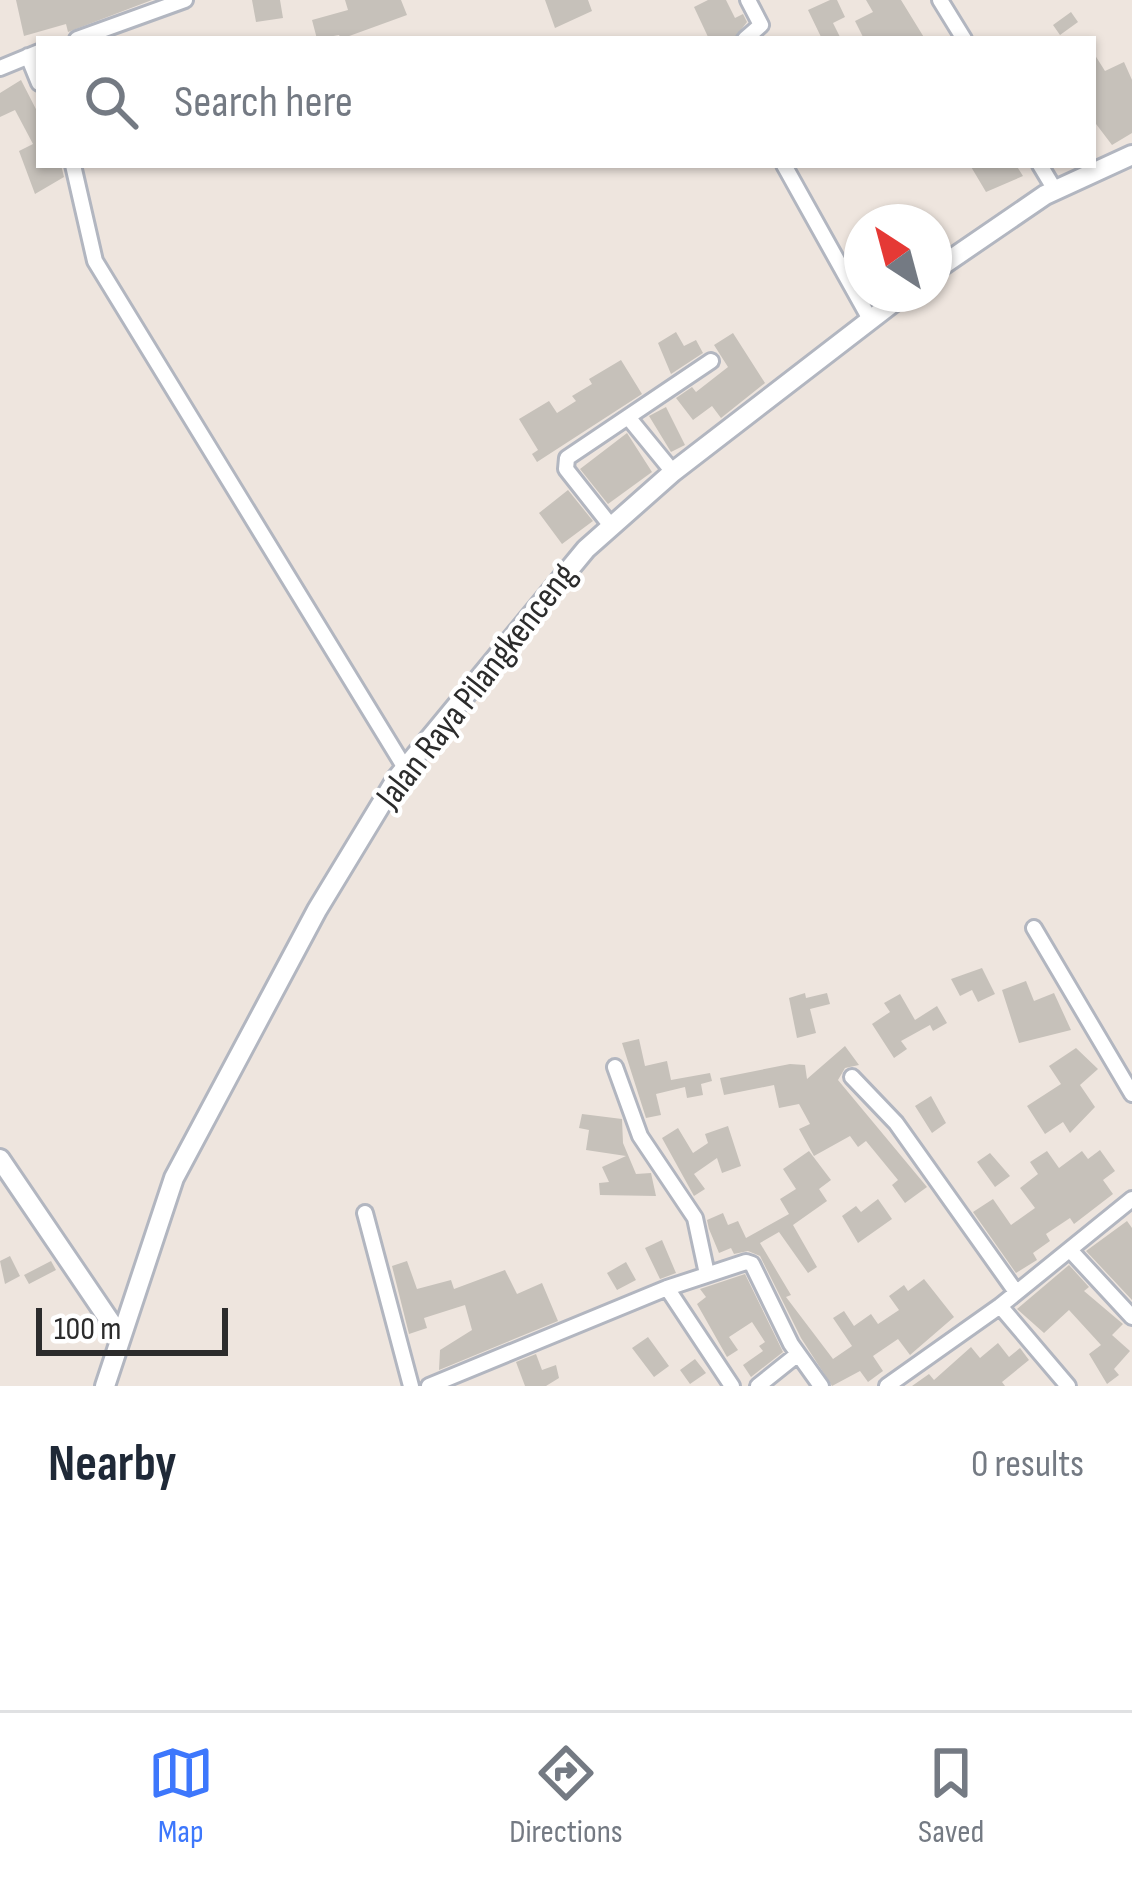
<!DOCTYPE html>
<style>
:root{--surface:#fff;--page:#f2f2f3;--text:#1f2937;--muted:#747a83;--line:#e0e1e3;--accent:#3d77fc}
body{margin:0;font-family:"Sofia Sans Condensed",sans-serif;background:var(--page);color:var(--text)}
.compass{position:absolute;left:844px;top:204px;width:108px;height:108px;border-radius:50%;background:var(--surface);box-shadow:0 3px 9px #0004;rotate:324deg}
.scale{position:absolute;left:36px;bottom:30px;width:192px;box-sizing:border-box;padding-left:12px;border:6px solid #2c2c2c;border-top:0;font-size:33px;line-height:42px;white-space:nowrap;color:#2c2c2c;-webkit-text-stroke:9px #fff;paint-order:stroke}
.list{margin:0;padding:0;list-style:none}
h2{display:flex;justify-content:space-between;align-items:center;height:156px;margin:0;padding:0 48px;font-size:51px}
h2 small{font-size:39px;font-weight:400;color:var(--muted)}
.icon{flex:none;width:66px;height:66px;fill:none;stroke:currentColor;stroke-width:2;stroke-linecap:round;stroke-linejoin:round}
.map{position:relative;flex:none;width:1132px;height:1386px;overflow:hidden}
.search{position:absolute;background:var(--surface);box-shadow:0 3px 9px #0004;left:36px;right:36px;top:36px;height:132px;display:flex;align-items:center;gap:30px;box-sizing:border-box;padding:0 42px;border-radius:0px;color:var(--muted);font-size:45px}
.sheet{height:324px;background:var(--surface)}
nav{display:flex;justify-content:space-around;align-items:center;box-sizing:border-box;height:168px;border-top:3px solid var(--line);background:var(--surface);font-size:33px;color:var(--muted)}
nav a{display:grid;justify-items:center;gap:6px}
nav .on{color:var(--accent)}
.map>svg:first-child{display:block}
.building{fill:#c6c1ba}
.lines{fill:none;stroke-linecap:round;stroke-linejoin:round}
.street-casing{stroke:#b2b6c0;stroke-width:20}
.secondary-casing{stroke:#b2b6c0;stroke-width:24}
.street{stroke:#fff;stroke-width:14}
.secondary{stroke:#fff;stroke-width:18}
.labels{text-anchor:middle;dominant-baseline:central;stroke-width:9;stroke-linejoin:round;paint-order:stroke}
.street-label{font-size:36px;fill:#2c2c2c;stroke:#fff}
</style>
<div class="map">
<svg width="1132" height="1386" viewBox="0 0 1132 1386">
<rect width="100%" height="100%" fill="#eee5de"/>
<path class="building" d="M16 0H152L68 32 66 24 24 36Z
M252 0H280L283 18 256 22Z
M345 0H401L407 15 341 39 339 35 317 39 312 20 348 10Z
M545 0H588L592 11 555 28Z
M708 0H726L735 18 743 14 747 22 734 39H709L694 7Z
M830 0H837L845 17 833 23 841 39H822L808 10Z
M866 0H901L925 39H864L855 21 873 12Z
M1071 12 1078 22 1060 35 1053 25Z
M1093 52 1105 71 1124 62 1132 80V133L1112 145 1093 120Z
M21 80 39 115V165H61L64 177 35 194 19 151 33 144 15 110 0 117V93Z
M970 165H1016L1023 176 986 192Z
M676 332 684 346 696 340 703 353 671 374 658 343Z
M733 333 765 383 721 418 712 406 693 420 676 398 692 387 696 392 728 367 714 345Z
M621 360 642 394 537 462 532 454 538 450 519 419 549 401 557 413 576 401 572 396 592 384 589 379Z
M666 407 685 445 671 452 649 416Z
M627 433 652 472 608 504 580 469Z
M568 490 593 521 562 544 539 513Z
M982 968 995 994 978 1002 972 990 960 996 951 979Z
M1026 981 1034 1001 1054 993 1071 1030 1019 1043 1002 990Z
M805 993 806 998 827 993 830 1004 810 1009 816 1033 797 1038 789 998Z
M900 994 915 1020 937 1006 947 1023 933 1031 930 1025 901 1041 907 1049 894 1058 872 1024 890 1012 884 1003Z
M639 1039 645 1066 667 1061 671 1080 710 1073 712 1081 701 1084 703 1095 687 1098 685 1087 656 1094 661 1115 646 1118 622 1043Z
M845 1046 859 1065 845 1068 838 1080 927 1187 905 1203 892 1185 898 1180 866 1141 858 1147 850 1136 814 1156 799 1129 810 1124 799 1104 779 1108 774 1085 724 1095 720 1078 790 1064 805 1065 807 1079Z
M1076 1048 1098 1069 1080 1085 1095 1107 1070 1133 1063 1122 1045 1134 1027 1106 1061 1084 1049 1066Z
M931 1096 946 1123 932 1133 915 1106Z
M582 1114 622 1119 623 1143 636 1174 651 1173 656 1196 600 1195 599 1183 609 1182 602 1167 626 1156 586 1150 589 1130 579 1128Z
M728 1126 741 1166 722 1173 717 1158 694 1174 705 1189 694 1196 662 1138 678 1128 693 1153 708 1143 705 1134Z
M1100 1150 1115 1171 1103 1180 1113 1194 1074 1224 1070 1218 1046 1234 1050 1241 1033 1253 1037 1260 1016 1273 973 1212 993 1199 1011 1225 1035 1208 1020 1188 1038 1174 1030 1162 1047 1151 1059 1168 1082 1151 1088 1159Z
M809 1151 831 1180 819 1189 827 1201 793 1225 817 1267 808 1273 779 1232 760 1243 791 1295 786 1297 833 1359 852 1346 833 1318 844 1311 854 1326 871 1314 878 1324 899 1310 889 1296 904 1285 908 1291 924 1279 954 1317 910 1355 898 1339 873 1356 883 1371 868 1382 860 1371 832 1386 801 1338 760 1256 748 1251 734 1254 731 1248 719 1253 709 1229 707 1220 723 1213 728 1225 738 1221 746 1238 789 1214 780 1199 796 1189 783 1169Z
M990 1153 1010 1176 995 1187 977 1162Z
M878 1199 892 1219 858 1243 842 1216 856 1206 861 1212Z
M1127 1221 1132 1228V1300L1086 1251Z
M662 1240 676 1273 660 1279 645 1248Z
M10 1256 20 1276 5 1284 0 1261Z
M51 1261 56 1270 29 1284 24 1275Z
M407 1261 417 1289 451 1280 454 1289 505 1270 517 1294 542 1283 558 1321 439 1370 440 1350 472 1330 465 1305 424 1318 427 1328 409 1334 392 1266Z
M626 1262 636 1280 617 1290 607 1273Z
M1069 1265 1089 1287 1084 1291 1123 1324 1112 1335 1130 1351 1114 1369 1119 1375 1107 1384 1089 1354 1101 1345 1069 1310 1044 1333 1017 1309Z
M745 1274 783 1352 751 1377 743 1365 763 1351 759 1346 765 1342 752 1322 729 1337 738 1350 727 1357 697 1304 706 1297 700 1289Z
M648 1337 669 1366 654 1377 632 1348Z
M998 1343 1009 1357 1020 1348 1029 1360 1002 1382 1005 1386H912L929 1374 934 1380 971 1347 980 1358Z
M536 1354 542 1370 556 1365 559 1378 546 1386H525L516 1362Z
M695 1359 706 1373 690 1384 680 1370Z"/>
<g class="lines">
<g class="street-casing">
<path id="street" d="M940 0 964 39
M77 39 185 0
M745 39 761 25 748 0
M28 56 39 83
M0 68 39 52
M73 165 95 261 405 768
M784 165 871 321
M1040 165 1055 190
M628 417 673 472
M611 526 566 469 567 458 711 361
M1034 928 1132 1094
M615 1067 640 1136 695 1218 707 1274
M852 1077 896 1123 1016 1292
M365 1213 411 1386
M1070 1250 1132 1317
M1000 1306 1068 1386
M429 1386 667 1288
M732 1386 667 1288 746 1262 752 1264 791 1344 821 1386
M758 1386 798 1354
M887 1386 1000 1306 1132 1199"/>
</g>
<g class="secondary-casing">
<path id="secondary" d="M934 271 1045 195 1132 155
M0 1159 120 1336
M105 1386 174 1178 317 910 397 778 586 549 673 472 904 294"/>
</g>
<use href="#street" class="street"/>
<use href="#secondary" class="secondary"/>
</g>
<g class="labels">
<g class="street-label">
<text transform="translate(477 686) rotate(-52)">Jalan Raya Pilangkenceng</text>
</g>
</g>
</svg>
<svg class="compass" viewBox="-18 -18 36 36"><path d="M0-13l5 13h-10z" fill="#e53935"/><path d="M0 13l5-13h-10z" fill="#747a83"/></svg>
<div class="scale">100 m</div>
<div class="search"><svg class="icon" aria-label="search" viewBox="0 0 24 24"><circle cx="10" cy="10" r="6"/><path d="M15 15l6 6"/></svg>Search here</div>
</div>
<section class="sheet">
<h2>Nearby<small>0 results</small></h2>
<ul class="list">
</ul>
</section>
<nav>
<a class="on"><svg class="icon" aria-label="map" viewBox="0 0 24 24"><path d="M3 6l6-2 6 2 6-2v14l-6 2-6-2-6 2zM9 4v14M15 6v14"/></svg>Map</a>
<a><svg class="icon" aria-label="directions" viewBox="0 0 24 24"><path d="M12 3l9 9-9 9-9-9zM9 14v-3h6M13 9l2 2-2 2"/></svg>Directions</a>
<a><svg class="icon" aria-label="saved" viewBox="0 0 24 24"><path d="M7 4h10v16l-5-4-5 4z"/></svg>Saved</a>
</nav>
